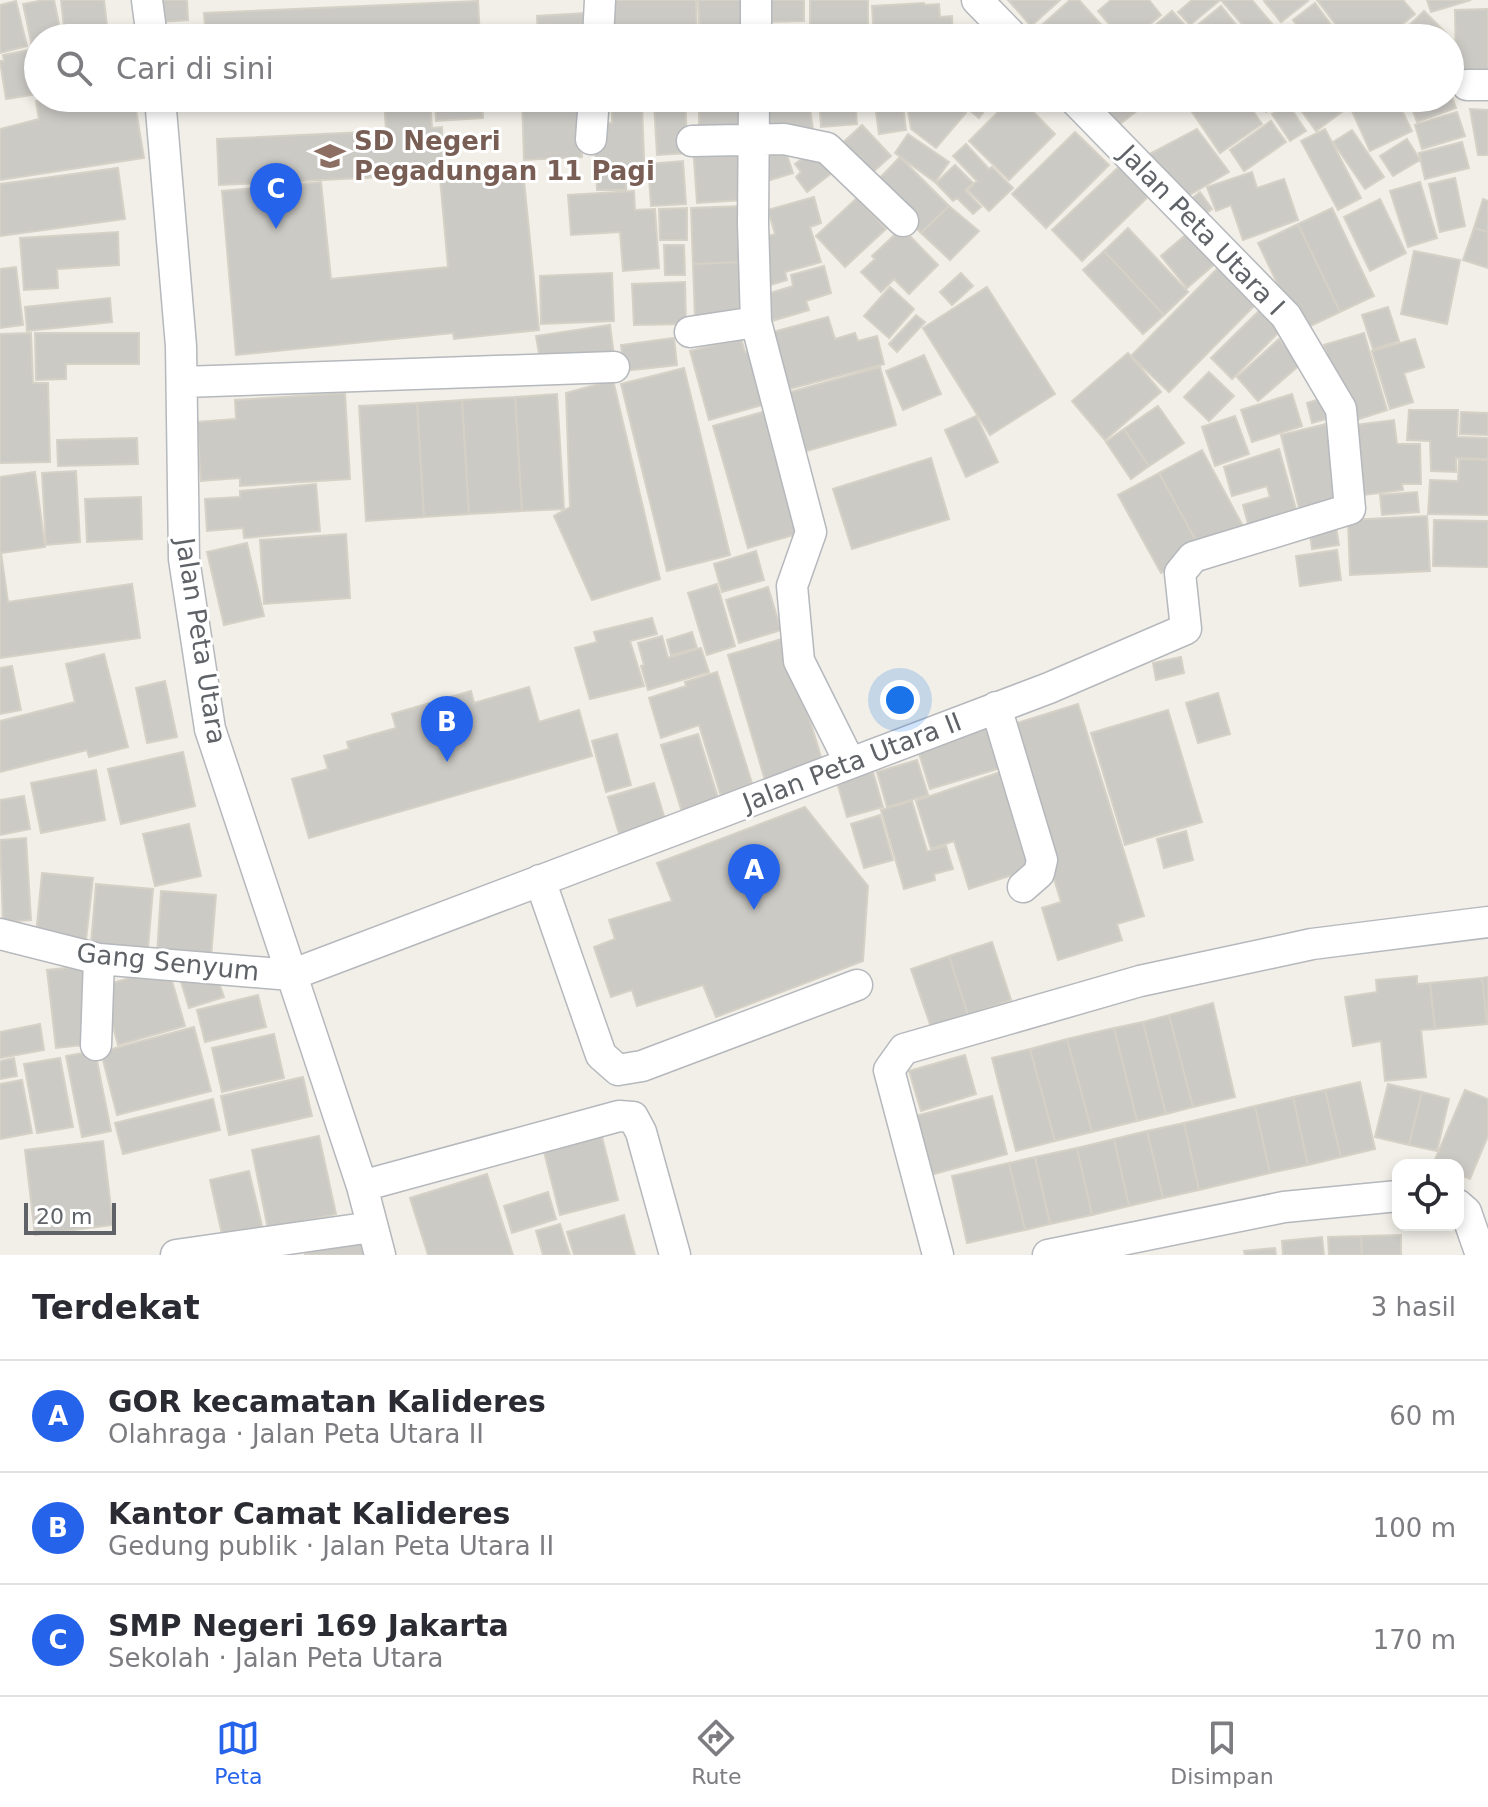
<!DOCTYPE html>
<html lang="id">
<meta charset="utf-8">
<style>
:root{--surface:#fff;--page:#f2f2f3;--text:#2b2b33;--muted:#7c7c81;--line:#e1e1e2;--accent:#2563eb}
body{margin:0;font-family:"DejaVu Sans",sans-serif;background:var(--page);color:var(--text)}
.controls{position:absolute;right:24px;bottom:24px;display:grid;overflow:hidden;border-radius:16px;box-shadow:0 4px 12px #0003}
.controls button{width:72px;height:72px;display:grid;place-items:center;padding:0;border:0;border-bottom:2px solid var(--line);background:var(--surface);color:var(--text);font:40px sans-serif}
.scale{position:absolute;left:24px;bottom:20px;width:92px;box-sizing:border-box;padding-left:8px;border:4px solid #5f6368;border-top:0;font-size:22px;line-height:28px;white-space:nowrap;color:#5f6368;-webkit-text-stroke:6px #fff;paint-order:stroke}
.you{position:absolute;left:900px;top:700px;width:28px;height:28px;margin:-20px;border:6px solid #fff;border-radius:50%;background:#1a73e8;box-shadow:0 0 0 12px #1a73e833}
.badge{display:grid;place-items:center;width:52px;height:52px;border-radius:50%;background:var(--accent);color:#fff;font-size:26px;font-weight:700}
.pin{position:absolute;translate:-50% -66px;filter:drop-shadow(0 2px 4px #0008)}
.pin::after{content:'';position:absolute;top:42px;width:28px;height:24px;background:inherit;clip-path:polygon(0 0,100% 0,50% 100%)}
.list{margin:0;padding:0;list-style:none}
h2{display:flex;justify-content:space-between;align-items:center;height:104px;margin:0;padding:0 32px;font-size:34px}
h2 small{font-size:26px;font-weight:400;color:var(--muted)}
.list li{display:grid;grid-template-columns:52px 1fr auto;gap:24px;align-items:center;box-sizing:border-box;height:112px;padding:0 32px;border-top:2px solid var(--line)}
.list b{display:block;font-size:30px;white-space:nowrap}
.list p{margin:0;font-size:26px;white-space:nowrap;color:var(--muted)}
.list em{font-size:26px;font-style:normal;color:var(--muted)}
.icon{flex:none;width:44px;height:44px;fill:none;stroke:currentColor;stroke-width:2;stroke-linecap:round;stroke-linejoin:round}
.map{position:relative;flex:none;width:1488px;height:1255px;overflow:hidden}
.search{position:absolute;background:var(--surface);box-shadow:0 4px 12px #0003;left:24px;right:24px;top:24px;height:88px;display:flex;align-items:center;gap:20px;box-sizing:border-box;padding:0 28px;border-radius:44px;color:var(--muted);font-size:30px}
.sheet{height:440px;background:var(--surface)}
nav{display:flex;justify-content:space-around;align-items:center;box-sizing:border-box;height:112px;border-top:2px solid var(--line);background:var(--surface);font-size:22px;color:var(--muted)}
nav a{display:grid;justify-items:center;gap:4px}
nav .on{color:var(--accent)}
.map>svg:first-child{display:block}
.building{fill:#cccac5;stroke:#d6d1c6;stroke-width:2}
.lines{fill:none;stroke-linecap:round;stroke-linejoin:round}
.minor-casing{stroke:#b5b8bc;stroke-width:33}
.minor{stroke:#fff;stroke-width:30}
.labels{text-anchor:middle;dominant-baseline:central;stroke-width:6;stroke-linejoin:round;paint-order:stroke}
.education-label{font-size:26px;font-weight:bold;fill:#785e54;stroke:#fff;text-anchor:start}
.street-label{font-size:26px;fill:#5f6368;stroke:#fff}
</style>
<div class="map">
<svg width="1488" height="1255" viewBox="0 0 1488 1255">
<rect width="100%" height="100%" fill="#f1efe8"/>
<path class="building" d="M44 0H54L62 38H38V50L33 51 23 4Z
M61 0H104L108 34 65 38Z
M159 0H187L188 20 161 22Z
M602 0H696L697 38H604Z
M698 0H746L748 38H700Z
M763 0H804V21L763 22Z
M810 0H868V38H810Z
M1008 0H1060L1031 26Z
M1070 0H1079L1105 29 1095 38H1043L1036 30Z
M1111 0H1149L1161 15 1133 38H1121L1098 11Z
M1192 0H1218L1219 1 1190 25 1178 12Z
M1221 0H1252L1284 38H1254Z
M1266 0H1307L1308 1 1281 22 1264 1Z
M1317 0H1403L1415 14 1385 38H1346Z
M1427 0H1471L1431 12Z
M16 1 27 46 0 53V5Z
M478 1 480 38H206L204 13Z
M924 3 925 5 939 4 940 17 952 16 953 38H874L872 6Z
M1315 3 1341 38H1306L1293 20Z
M1221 6 1247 38H1202L1194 28Z
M1488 9V74L1456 75 1455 10Z
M1172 11 1184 24 1168 38H1149L1145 34Z
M1424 11 1453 40 1450 43V38H1396Z
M585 13 586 38H538L537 16Z
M805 26 806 38H766L765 29Z
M530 33V38H484V34Z
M29 50 30 57 38 55V94L6 99 0 61H4L3 55Z
M1450 91 1456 108 1417 122 1408 98H1450Z
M52 98H134L144 158 0 180V129L39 119 36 101Z
M384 98H430L432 128 442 127 444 174 219 185 217 139 386 131Z
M435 98H482L483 118 436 121Z
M522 98H579L582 157 524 160Z
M699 98H746L747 137H699Z
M771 98H813V102L772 106Z
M819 98H855L857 124 821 127Z
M874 98H902L906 130 879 134Z
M906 98H947L966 113 936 148 911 129Z
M954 98H986L991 102 979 118Z
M1012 98H1020L1055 134 1009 180 969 141Z
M1120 98H1143L1147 103 1116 127 1103 111Z
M1206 98H1244L1262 124 1220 153 1190 109Z
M1256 98H1283L1284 100 1266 112Z
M1345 98 1351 105 1316 131 1293 99Z
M1379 98H1396L1412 131 1370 151 1352 111Z
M685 102 688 153 657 155 654 104Z
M809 103 813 129 769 136 765 110Z
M1288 104 1306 131 1290 141 1272 114Z
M642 105 645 183 626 184V190H597L594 123H612V106Z
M1470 109 1488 110V155H1478Z
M1457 112 1465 136 1422 149 1415 125Z
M1271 121 1286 142 1244 171 1230 150Z
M862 125 891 156 864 180 836 149Z
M1197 129 1229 172 1179 201 1140 159Z
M1325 129 1361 198 1338 210 1301 141Z
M1352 130 1384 177 1365 189 1333 142Z
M1075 132 1109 165 1046 228 1012 194Z
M908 134 949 162 935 182 895 153Z
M1407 139 1420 160 1393 176 1380 156Z
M1462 142 1469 168 1425 179 1419 153Z
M739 143 743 200 697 203 693 146Z
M966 144 989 169 992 167 1013 188 989 211 968 190 977 181 953 156Z
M784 146 793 173 764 182 756 156Z
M814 150 833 172 807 192 796 177 801 172 795 164Z
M900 157 949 206 921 233 873 185Z
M683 161 686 204 651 206 648 164Z
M1125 161 1154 191 1082 261 1052 230Z
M955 165 973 183 965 190 981 207 973 214 957 198 953 201 936 183Z
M118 168 125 219 0 236V184Z
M523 170 539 330 454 339 453 333 236 355 222 191 321 182 331 279 448 267 440 178Z
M1252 172 1257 188 1284 179 1298 220 1243 240 1231 205 1216 211 1207 187Z
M1455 178 1465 226 1440 232 1429 184Z
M1420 182 1437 238 1408 247 1390 191Z
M634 191 635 210 655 209 659 268 623 271 620 232 571 235 568 195Z
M1200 192 1212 209 1197 220 1185 204Z
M814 197 821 223 810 227 821 262 785 272 787 280 767 286 758 239 775 234 768 210Z
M857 198 886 229 845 267 816 236Z
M1380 199 1406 253 1370 271 1344 217Z
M1483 199 1488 201V232L1474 228Z
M742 206 744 262 693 264 691 208Z
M949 206 979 231 950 260 921 233Z
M687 208V240H660L659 209Z
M1332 208 1374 296 1340 312 1298 224Z
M1298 224 1340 312 1300 331 1258 243Z
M902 228 938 265 909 294 894 279 881 292 861 272 875 259 872 256Z
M1128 228 1188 292 1164 315 1104 251Z
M1474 228 1488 232V268L1463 260Z
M118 232 119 265 57 269 58 288 24 290 20 238Z
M1189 232 1216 263 1187 288 1161 256Z
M664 245H684L685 275H665Z
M1104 251 1164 315 1143 334 1083 270Z
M1414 251 1460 260 1447 324 1401 314Z
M744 262 745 316 695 318 693 264Z
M824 266 831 293 806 301 809 310 772 321 764 295 793 286 791 275Z
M1220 266 1257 303 1169 392 1131 356Z
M16 267 23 325 0 328V269Z
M612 273 614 321 541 324 540 276Z
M961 273 973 286 952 305 940 292Z
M685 282 686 324 634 325 632 284Z
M890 287 914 309 889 338 864 316Z
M987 287 1055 394 990 435 923 328Z
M110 298 112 322 27 331 25 307Z
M1265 305 1286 325 1232 379 1211 358Z
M1388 307 1399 341 1373 349 1362 315Z
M916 315 925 322 897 352 889 344Z
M828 317 835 339 855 333 858 341 877 336 884 364 778 392 762 335Z
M610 325 614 356 541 366 536 336Z
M31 333 33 383H48L50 462 0 463V334Z
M35 333H139V364H66V379L36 380Z
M1364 333 1387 410 1347 423 1324 345Z
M674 338 677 365 624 371 621 345Z
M741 338 745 352 758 348 773 402 709 420 690 351Z
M1279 339 1301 364 1258 401 1237 377Z
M1415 339 1424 367 1404 373 1413 402 1390 409 1372 351Z
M1128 353 1161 392 1105 440 1072 401Z
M924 355 941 394 903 410 886 371Z
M880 367 896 425 793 455 776 396Z
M684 368 730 555 667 571 621 384Z
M1209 372 1234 396 1209 421 1184 397Z
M613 380 660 579 592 600 554 516 570 507 566 393Z
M345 393 350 479 240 486V478L201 481 197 422 236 419 235 400Z
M557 394 564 509 522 511 515 397Z
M1292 394 1302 426 1252 442 1241 410Z
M1330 396 1336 416 1312 423 1307 403Z
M515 397 522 511 469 514 462 400Z
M462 400 469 514 424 517 417 403Z
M417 403 424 517 366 521 359 406Z
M1158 406 1184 443 1149 466 1124 429Z
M773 409 808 531 748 548 713 426Z
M1409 410H1458L1457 437 1488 438V459L1456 458V472L1431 471 1430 441 1407 440Z
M1461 412 1488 413V435L1460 434Z
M976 416 998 462 966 477 945 430Z
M1235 416 1249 454 1215 466 1202 427Z
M1394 420 1397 444H1420L1421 484H1402L1403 490 1356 496 1346 426Z
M1326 424 1346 506 1301 516 1281 435Z
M1124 429 1149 466 1131 479 1106 442Z
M137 438 138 464 58 466 57 440Z
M1279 449 1299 520 1251 535 1243 505 1270 497 1267 486 1232 496 1224 467Z
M1202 450 1244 528 1201 550 1159 473Z
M931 458 949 519 852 549 833 489Z
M1459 459 1488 460V515L1428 514 1430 480 1458 481Z
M76 471 80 542 46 545 42 473Z
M35 472 45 547 1 553 8 602 132 584 140 638 0 658V477Z
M1159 473 1201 550 1161 573 1118 495Z
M316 484 320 531 244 538 243 528 207 531 205 499 240 497V491Z
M1417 492 1419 512 1382 515 1380 495Z
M141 497 142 539 87 542 85 499Z
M1427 516 1430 571 1350 575 1348 520Z
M1434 520 1488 521V567L1433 566Z
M1335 521 1339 545 1312 549 1309 525Z
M346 534 350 598 264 604 260 540Z
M247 543 264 616 224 625 207 552Z
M1337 550 1341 580 1300 586 1296 556Z
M756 551 764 580 722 592 714 564Z
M717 584 735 646 707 655 688 593Z
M768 587 781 630 739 643 726 600Z
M652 618 657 634 630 641 644 686 590 699 575 648 597 642 594 632Z
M692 632 697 648 671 655 667 640Z
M662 636 668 658 701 648 709 672 648 690 641 666 644 665 638 643Z
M785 638 825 770 767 787 728 655Z
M104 654 128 747 89 757 87 750 0 772V721L75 702 66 664Z
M1181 657 1184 673 1156 680 1153 663Z
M12 666 21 710 0 714V668Z
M717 672 756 796 724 806 699 725 661 738 649 698 686 686 685 682Z
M165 681 177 737 147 743 136 688Z
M529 687 539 722 579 710 592 756 309 838 292 779 328 769 324 756 349 749 347 742 396 728 392 714 471 691 474 703Z
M1218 693 1230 734 1198 743 1186 703Z
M1078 704 1144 916 1117 924 1122 940 1058 960 1042 908 1061 902 1007 726Z
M1168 710 1202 822 1125 845 1091 733Z
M992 727 1004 767 930 789 918 750Z
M617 734 631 785 606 792 592 741Z
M698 734 720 804 683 815 661 745Z
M183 752 195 806 121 824 108 769Z
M917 760 928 795 887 807 877 772Z
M96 770 105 820 41 833 31 783Z
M1003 771 1034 868 969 889 954 841 931 849 916 801Z
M873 772 883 807 847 817 837 782Z
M654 783 667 826 621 840 608 797Z
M24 796 30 829 0 835V800Z
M912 801 927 851 946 846 953 869 934 874 935 880 904 889 881 810Z
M805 807 868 886 863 961 716 1017 703 985 637 1006 632 990 611 997 594 947 615 939 609 920 672 901 657 863Z
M880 815 893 860 864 868 851 824Z
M189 824 201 876 155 886 143 834Z
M1186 831 1193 860 1164 868 1157 839Z
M26 838 31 920 3 922 0 840Z
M42 873 93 878 86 940 36 935Z
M96 884 153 889 148 949 91 944Z
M161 891 216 895 211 957 157 954Z
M992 942 1011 1000 968 1015 949 956Z
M949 956 968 1015 931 1027 911 969Z
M84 966 92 1044 56 1048 47 970Z
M168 967 185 1026 118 1045 102 986Z
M215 971 224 997 189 1008 181 982Z
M1417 976V984L1430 983 1435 1029 1421 1030 1426 1077 1385 1081 1381 1041 1353 1046 1345 997 1377 992 1376 980Z
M1488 977V1024H1487L1482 978Z
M1482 978 1487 1024 1435 1029 1430 983Z
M258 995 266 1027 205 1042 197 1010Z
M1213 1003 1235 1097 1193 1107 1169 1015Z
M1169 1015 1193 1107 1166 1114 1143 1022Z
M1143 1022 1166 1114 1137 1121 1114 1028Z
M40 1024 44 1050 0 1058V1032Z
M194 1027 211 1091 117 1115 101 1052Z
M1114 1028 1137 1121 1092 1132 1067 1039Z
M274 1034 284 1078 222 1092 212 1048Z
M1067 1039 1092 1132 1055 1141 1030 1049Z
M1030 1049 1055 1141 1016 1151 992 1058Z
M95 1051 111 1131 82 1137 66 1056Z
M965 1055 976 1094 921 1111 909 1071Z
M14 1058 17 1076 0 1079V1061Z
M60 1058 73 1127 37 1133 24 1064Z
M303 1077 312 1116 229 1135 221 1096Z
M22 1080 32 1133 0 1139V1084Z
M1360 1082 1375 1149 1341 1157 1325 1090Z
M1388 1084 1422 1092 1409 1145 1375 1137Z
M1325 1090 1341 1157 1308 1165 1293 1097Z
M1465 1090 1488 1099V1136L1470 1179 1458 1174V1165L1433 1164Z
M1422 1092 1449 1099 1437 1151 1409 1145Z
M992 1096 1007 1154 927 1176 912 1117Z
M1293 1097 1308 1165 1270 1173 1255 1106Z
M213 1099 220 1130 123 1154 115 1123Z
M1255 1106 1270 1173 1199 1190 1184 1123Z
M1184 1123 1199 1190 1163 1198 1147 1131Z
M600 1129 618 1200 560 1215 542 1144Z
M1147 1131 1163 1198 1129 1206 1114 1139Z
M319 1136 336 1214 268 1229 252 1150Z
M1114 1139 1129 1206 1092 1215 1077 1148Z
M103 1141 113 1225 35 1235 25 1150Z
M1077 1148 1092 1215 1050 1224 1035 1157Z
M1035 1157 1050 1224 1025 1230 1009 1163Z
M1009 1163 1025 1230 967 1243 952 1176Z
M249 1171 263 1230 223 1239 210 1180Z
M487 1174 513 1255H428L410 1198Z
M548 1192 556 1219 512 1233 504 1206Z
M624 1215 635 1255H574L567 1232Z
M560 1224 570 1255H543L536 1231Z
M1401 1235V1255H1362L1361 1236Z
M1361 1236 1362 1255H1329L1328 1237Z
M1322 1237 1324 1255H1283L1282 1241Z
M366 1240 369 1255H305V1253Z
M1275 1248 1276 1255H1245L1244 1251Z"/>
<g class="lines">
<g class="minor-casing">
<path id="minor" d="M147 0 152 38
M977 0 1014 38
M598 38 600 0
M756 38V0
M1467 85H1488
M160 98 181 346 184 559 210 729 362 1186 380 1255
M754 98 753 223 756 322 811 532 792 586 799 661 850 763
M591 139 594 98
M692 141 784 139 827 148 903 221
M690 332 756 322
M183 382 614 367
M996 707 1042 860 1039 873 1023 887
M540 880 601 1055 618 1070 642 1066 857 985
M0 934 99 959 291 975 1049 688 1186 629 1180 573 1193 557 1350 509 1341 409 1286 316 1073 98
M96 1045 99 959
M362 1186 619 1116 633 1117 641 1132 675 1255
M1458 1205 1466 1212 1481 1255
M176 1255 372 1227
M938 1255 889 1070 904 1049 1140 981 1312 944 1488 922
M1048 1255 1284 1207 1398 1196"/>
</g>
<use href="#minor" class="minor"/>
</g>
<defs>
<g id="school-bare" transform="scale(2.4)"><path d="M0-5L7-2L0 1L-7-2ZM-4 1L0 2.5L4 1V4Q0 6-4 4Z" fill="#8d6e63" stroke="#fff" stroke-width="2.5" paint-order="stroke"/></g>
</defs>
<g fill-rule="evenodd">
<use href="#school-bare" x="330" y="156"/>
</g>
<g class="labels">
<g class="education-label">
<text x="354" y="141">SD Negeri<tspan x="354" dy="30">Pegadungan 11 Pagi</tspan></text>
</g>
<g class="street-label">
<text transform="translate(1202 230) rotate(46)">Jalan Peta Utara I</text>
<text transform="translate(201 641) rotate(81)">Jalan Peta Utara</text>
<text transform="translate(852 762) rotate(-21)">Jalan Peta Utara II</text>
<text transform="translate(168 962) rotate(6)">Gang Senyum</text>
</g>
</g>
</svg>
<div class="controls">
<button><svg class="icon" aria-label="locate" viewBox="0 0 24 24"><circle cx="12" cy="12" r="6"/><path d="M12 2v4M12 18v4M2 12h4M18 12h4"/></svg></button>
</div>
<div class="scale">20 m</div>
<div class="you"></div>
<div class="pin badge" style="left:754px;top:910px">A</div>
<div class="pin badge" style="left:447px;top:762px">B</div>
<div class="pin badge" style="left:276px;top:229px">C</div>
<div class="search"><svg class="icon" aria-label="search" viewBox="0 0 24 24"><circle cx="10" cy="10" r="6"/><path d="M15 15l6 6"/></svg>Cari di sini</div>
</div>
<section class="sheet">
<h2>Terdekat<small>3 hasil</small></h2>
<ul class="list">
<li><span class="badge">A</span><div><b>GOR kecamatan Kalideres</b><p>Olahraga · Jalan Peta Utara II</p></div><em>60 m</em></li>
<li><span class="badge">B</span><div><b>Kantor Camat Kalideres</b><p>Gedung publik · Jalan Peta Utara II</p></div><em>100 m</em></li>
<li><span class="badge">C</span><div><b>SMP Negeri 169 Jakarta</b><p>Sekolah · Jalan Peta Utara</p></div><em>170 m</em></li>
</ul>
</section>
<nav>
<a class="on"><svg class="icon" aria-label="map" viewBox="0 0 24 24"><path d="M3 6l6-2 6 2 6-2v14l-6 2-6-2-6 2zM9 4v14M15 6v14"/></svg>Peta</a>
<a><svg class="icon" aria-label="directions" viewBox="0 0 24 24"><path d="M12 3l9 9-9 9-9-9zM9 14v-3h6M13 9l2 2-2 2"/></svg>Rute</a>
<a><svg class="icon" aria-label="saved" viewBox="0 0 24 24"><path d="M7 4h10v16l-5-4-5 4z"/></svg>Disimpan</a>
</nav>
